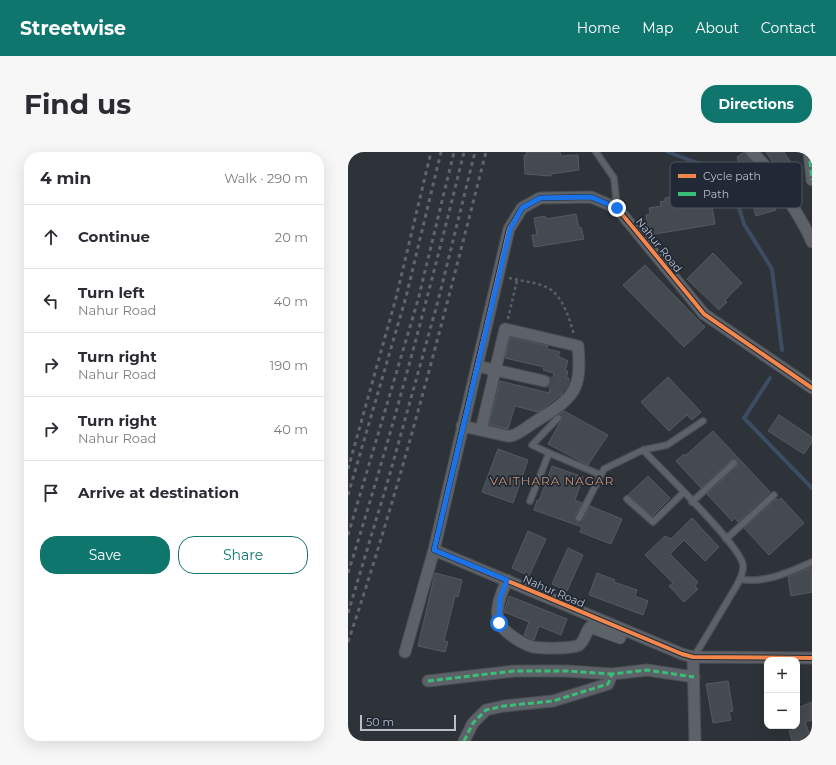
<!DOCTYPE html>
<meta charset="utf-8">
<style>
:root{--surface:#fff;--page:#f7f7f7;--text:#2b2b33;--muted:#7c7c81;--line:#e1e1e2;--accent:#0f766e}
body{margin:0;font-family:Montserrat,sans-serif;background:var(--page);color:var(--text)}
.controls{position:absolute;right:12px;bottom:12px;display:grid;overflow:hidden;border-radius:8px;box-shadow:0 4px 16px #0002}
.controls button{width:36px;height:36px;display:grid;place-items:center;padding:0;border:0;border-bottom:1px solid var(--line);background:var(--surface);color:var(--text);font:20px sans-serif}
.scale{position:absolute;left:12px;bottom:10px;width:96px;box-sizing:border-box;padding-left:4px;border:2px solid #b8bfca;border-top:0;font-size:11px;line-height:14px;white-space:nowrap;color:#b8bfca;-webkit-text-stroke:3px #202935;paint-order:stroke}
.stop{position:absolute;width:12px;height:12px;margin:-9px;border:3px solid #1a73e8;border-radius:50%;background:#fff}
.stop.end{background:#1a73e8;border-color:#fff;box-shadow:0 1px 4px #0008}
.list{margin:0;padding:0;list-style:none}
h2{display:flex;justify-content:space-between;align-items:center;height:52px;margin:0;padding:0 16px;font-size:17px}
h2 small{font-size:13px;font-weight:400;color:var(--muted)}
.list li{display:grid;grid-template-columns:26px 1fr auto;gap:12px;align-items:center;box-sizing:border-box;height:64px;padding:0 16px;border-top:1px solid var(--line)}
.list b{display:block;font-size:15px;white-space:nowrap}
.list p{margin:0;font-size:13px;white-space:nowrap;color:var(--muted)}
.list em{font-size:13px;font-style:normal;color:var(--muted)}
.actions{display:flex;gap:8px;padding:12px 16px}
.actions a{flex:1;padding:9px 0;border:1px solid var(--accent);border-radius:16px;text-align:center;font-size:14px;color:var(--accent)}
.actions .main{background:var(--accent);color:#fff}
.icon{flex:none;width:22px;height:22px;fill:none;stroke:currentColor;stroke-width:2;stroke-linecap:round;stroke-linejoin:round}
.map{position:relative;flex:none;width:464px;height:589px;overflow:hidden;border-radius:16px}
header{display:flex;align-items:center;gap:24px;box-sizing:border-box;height:56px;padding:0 20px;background:var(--accent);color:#fff}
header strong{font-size:19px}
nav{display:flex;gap:22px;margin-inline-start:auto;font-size:14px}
.intro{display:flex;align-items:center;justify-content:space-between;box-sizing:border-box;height:96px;padding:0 24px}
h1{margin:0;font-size:28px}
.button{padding:10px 18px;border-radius:16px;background:var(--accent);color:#fff;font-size:14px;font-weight:700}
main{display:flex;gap:24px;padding:0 24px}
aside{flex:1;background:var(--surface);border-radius:16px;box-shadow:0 4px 16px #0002}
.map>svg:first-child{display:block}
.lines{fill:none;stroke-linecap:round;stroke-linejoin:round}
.stream{stroke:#3c4d63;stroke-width:4}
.building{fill:#454a50;stroke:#555a61}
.minor-tunnel{stroke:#42484f;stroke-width:11;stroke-dasharray:11 5.5;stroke-linecap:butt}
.service-casing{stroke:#4b4f54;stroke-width:8}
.minor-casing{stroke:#4b4f54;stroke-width:13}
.path{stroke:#5a6064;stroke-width:2.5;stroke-dasharray:3 3;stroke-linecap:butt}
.service{stroke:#5d6168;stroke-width:5.5}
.minor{stroke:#5d6168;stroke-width:11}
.rail{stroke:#61656b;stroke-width:3;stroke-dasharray:4 4;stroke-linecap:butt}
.quiet{stroke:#3abd76;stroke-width:3;stroke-dasharray:6 3;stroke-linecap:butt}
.cycleway-casing{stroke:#202935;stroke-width:6}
.cycleway{stroke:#f5874c;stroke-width:4}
.route{stroke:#1a73e8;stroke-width:5}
.labels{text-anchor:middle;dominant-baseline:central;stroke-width:3.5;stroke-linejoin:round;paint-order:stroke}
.street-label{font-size:11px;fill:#b8bfca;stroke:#202935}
.neighbourhood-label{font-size:12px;letter-spacing:1px;fill:#d0956d;stroke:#202935}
.key{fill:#202935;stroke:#4e5662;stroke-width:1}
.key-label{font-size:11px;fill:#b8bfca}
</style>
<header>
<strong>Streetwise</strong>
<nav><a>Home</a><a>Map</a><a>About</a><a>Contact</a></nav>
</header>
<div class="intro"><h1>Find us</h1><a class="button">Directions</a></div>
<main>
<aside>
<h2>4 min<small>Walk · 290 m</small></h2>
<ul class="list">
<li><svg class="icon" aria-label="ahead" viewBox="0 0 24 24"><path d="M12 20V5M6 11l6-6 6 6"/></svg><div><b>Continue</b></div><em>20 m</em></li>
<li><svg class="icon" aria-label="left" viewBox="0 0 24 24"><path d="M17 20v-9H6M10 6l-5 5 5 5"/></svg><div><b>Turn left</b><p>Nahur Road</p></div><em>40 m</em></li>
<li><svg class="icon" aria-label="right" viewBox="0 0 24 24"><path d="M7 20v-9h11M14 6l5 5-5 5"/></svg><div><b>Turn right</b><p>Nahur Road</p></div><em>190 m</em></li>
<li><svg class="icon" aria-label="right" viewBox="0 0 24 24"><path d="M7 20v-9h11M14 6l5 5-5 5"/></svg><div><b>Turn right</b><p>Nahur Road</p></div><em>40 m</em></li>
<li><svg class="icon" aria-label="arrive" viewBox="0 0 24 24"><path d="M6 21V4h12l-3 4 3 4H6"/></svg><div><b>Arrive at destination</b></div></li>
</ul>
<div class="actions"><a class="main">Save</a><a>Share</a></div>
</aside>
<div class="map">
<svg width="464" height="589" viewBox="0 0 464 589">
<rect width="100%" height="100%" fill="#2d3339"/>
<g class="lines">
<path class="stream" d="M320 0 381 23 396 72 424 117 434 198
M422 226 396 266 464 336"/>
</g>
<path class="building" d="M178 0H212L213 4 230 3 231 18 203 22V24L177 22 176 3H179Z
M397 0 418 28 428 58 408 64 397 22 393 24 389 16 391 11 389 5Z
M418 0H436L450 21 446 23 450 30 441 35Z
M362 42 367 72 301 83 298 63 302 62 301 56 313 54 312 50 317 49V46L332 43V47Z
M228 62 231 76 233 75 236 87 186 95 184 83H189L186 66 197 64 198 67Z
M365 101 394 131 377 148 379 150 371 158 339 127Z
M297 113 357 175 336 195 275 133Z
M162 185 200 194 199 197 212 200 210 204 220 209 217 219H220L218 226H221L218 237 215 238 214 242 190 260 167 254 160 277 141 273 152 229 201 241 206 221 195 218 196 215 157 206Z
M320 225 353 260 344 268 339 263 321 279 293 250Z
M216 259 260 283 240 313 200 292 214 267 211 262Z
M431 263 464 285V290L456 302 420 279Z
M365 279 422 340 390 370 387 366 384 369 359 342 389 314V308H383L353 336 328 309 336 302 337 304Z
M150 297 180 308 165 351 134 340Z
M204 314 235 325 227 348 234 351 227 364 229 370 235 368 242 354 274 367 263 392 232 380 234 375 186 358 189 348 191 349Z
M300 324 322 346 304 364 280 343Z
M433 346 456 371 421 403 396 376 428 347 430 348Z
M344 366 371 395 357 409 336 388 322 402 350 430 347 434 350 437 336 450 321 434 325 431 297 403 317 384 323 387Z
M180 379 198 387 181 424 164 416Z
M220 396 235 403 219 439 204 432Z
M464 415V440L443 444 440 425Z
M87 421 114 428 110 445 107 444 96 489 100 490 97 500 70 494Z
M249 421 267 428 266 430 289 438 287 444 300 449 295 463 241 443Z
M161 444 219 467 213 483 191 474 186 488 176 483 181 470 156 460Z
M380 529 385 559 381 560 383 568 365 571 358 532Z
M464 550V568L457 570 464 589H444L441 579 449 576V551L452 555Z"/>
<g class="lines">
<path class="minor-tunnel" d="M196 229 222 234"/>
<g class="service-casing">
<path id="service" d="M248 0 266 26 269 56
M295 298C312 316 393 394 395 413 396 420 392 427 389 433L346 505
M201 301 184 293 210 266
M279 347 305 370 335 341
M182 349 201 301 253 323
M344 350 386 311
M231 366 256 317 295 298 319 293 355 269
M378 387 426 343
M392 427C417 432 441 420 464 410"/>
</g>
<g class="minor-casing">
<path id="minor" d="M404 0C420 14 456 70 464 90
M461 0 464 28
M129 214 196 229
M464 236 356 162 269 56 243 45 192 46 174 56 161 77 86 398 334 502 345 505 464 506
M114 274 159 284H163C172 282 181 273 190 268 226 245 234 239 230 194L157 177 133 278
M159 428C154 440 146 457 151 470 154 479 173 491 182 494 189 497 224 497 231 493 236 490 238 480 242 475L272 486
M57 500 86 398
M345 505 347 589
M80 529 166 519H219L264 522
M116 589 125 571 138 558 156 554 205 549 260 532 264 522 299 518 346 525"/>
</g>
<path class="path" d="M161 126C173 129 189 130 200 136 215 144 222 168 226 183
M160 167 169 128"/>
<use href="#service" class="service"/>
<use href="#minor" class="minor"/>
<path class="rail" d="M0 317 48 146 83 0
M0 343 58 145 93 0
M0 383 70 148 106 0
M0 421C44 282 81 142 116 0
M0 461 41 325 90 149 127 0
M0 490C54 330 96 164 138 0"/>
<path class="quiet" d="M461 0 464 28
M80 529 166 519H219L264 522
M116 589 125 571 138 558 156 554 205 549 260 532 264 522 299 518 346 525"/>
<g class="cycleway-casing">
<path id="cycleway" d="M464 236 356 162 269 56 243 45 192 46 174 56 161 77 86 398 334 502 345 505 464 506"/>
</g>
<use href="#cycleway" class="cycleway"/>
</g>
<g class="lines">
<path class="route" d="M151 471 152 446 159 428 86 398 162 77 174 56 192 46 243 45 269 56"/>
</g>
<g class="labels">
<g class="street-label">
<text transform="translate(311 93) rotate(51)">Nahur Road</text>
<text transform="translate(206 439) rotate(23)">Nahur Road</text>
</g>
<g class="neighbourhood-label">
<text x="204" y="328">VAITHARA NAGAR</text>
</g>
</g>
<rect x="322" y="10" width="132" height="46" rx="6" class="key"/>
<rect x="330" y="22" width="18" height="4" fill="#f5874c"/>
<rect x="330" y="40" width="18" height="4" fill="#3abd76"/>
<g class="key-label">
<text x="355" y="28">Cycle path</text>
<text x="355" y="46">Path</text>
</g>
</svg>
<div class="controls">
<button>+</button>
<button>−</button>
</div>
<div class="scale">50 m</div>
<div class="stop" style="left:151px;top:471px"></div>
<div class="stop end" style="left:269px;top:56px"></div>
</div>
</main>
